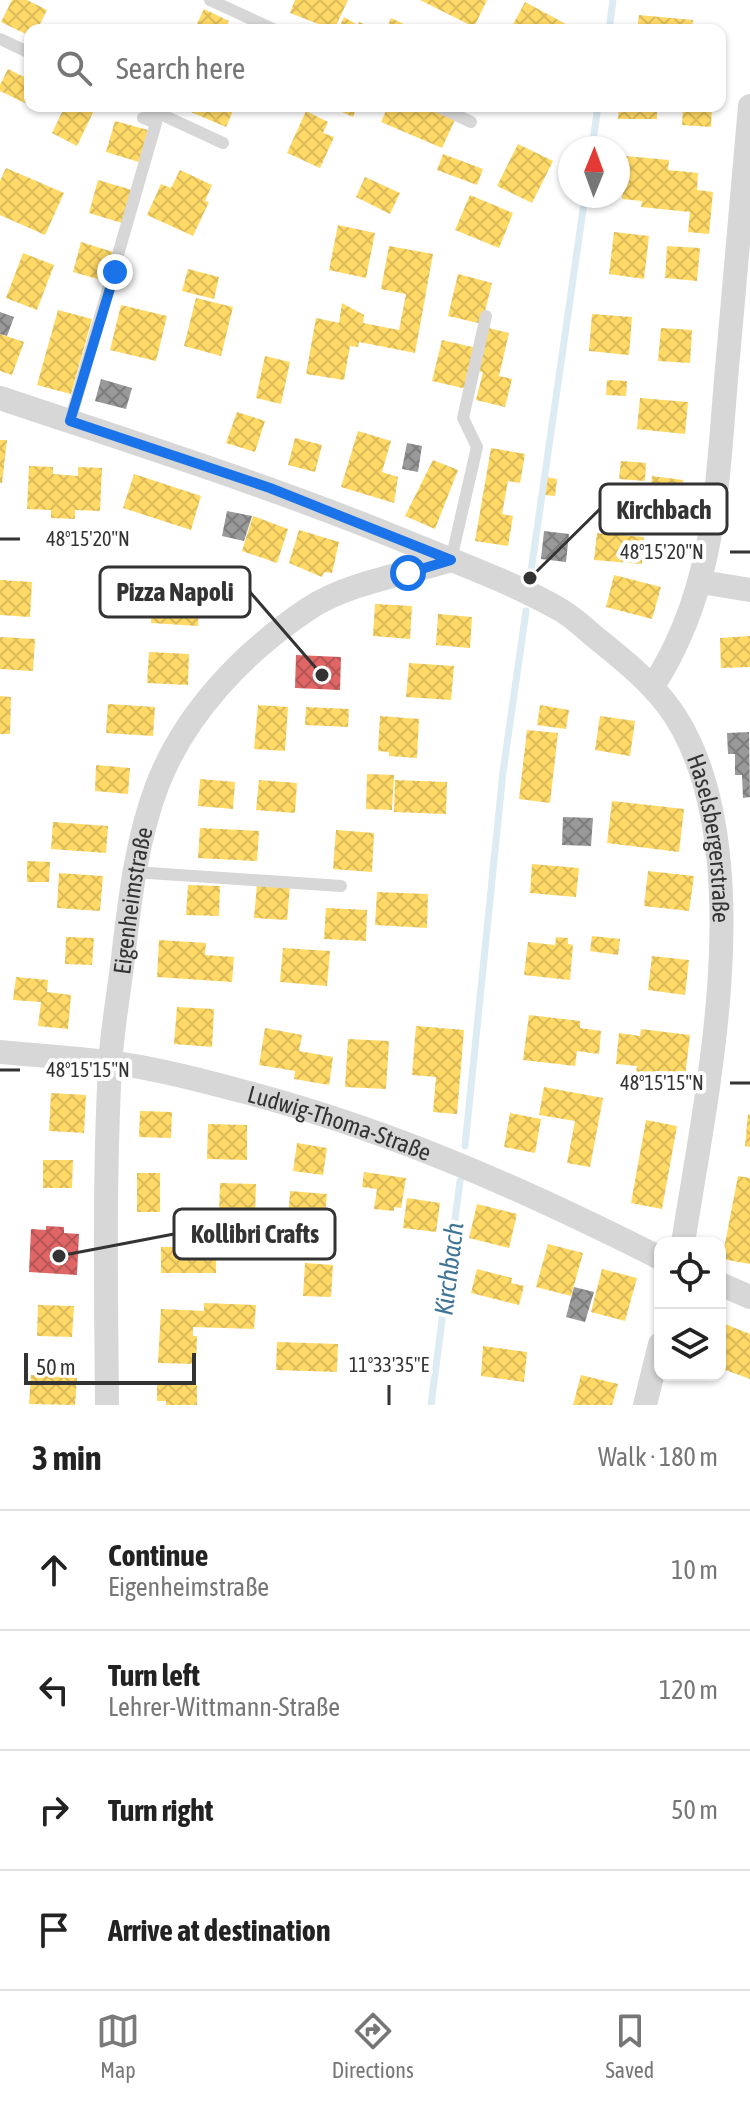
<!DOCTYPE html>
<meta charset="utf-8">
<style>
:root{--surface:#fff;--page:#f6f6f6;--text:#222;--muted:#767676;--line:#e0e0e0;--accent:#7a7a7a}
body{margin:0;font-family:"Asap Condensed",sans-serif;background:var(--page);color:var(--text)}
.controls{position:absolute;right:24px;bottom:24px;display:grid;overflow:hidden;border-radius:16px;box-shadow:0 2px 6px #0004}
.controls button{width:72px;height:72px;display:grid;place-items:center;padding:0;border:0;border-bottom:2px solid var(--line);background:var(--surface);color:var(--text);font:40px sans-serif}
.compass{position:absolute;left:558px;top:136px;width:72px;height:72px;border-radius:50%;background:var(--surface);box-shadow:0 2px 6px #0004;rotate:1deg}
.scale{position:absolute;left:24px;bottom:20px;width:172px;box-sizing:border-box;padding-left:8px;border:4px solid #333;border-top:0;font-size:22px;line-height:28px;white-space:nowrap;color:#333;-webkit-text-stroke:6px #fff;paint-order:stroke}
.stop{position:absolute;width:24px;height:24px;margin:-18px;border:6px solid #1a73e8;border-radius:50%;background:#fff}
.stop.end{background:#1a73e8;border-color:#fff;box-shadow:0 2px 8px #0008}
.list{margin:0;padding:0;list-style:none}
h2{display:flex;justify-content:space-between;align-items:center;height:104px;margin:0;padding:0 32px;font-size:34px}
h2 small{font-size:26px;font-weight:400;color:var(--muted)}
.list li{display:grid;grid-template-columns:52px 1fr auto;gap:24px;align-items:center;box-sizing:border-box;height:120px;padding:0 32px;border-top:2px solid var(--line)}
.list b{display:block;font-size:30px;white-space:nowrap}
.list p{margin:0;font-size:26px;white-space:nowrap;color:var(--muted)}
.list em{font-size:26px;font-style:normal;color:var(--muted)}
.icon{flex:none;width:44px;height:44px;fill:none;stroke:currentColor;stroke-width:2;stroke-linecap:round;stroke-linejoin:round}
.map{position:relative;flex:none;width:750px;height:1405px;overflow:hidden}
.search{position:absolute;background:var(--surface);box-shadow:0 2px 6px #0004;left:24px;right:24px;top:24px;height:88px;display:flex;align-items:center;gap:20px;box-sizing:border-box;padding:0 28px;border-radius:16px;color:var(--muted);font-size:30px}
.sheet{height:584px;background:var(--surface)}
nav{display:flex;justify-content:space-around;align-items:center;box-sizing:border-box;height:112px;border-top:2px solid var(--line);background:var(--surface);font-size:22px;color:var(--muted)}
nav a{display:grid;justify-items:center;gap:4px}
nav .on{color:var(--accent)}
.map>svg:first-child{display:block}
.homes{fill:url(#homes-cross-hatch)}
.shops{fill:url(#shops-cross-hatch)}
.industry{fill:url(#industry-cross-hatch)}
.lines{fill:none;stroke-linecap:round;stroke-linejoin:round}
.stream{stroke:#ddebf3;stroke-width:7}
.lane{stroke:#d7d7d7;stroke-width:12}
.street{stroke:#d7d7d7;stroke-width:24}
.route{stroke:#1a73e8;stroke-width:10}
.ticks{fill:none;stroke:#333;stroke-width:3}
.labels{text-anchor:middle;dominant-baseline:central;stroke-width:8;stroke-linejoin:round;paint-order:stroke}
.street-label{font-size:24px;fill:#333;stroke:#fff}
.water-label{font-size:26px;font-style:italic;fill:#3f7597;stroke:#fff}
.ticks-label{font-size:20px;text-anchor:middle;fill:#333;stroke:#fff;stroke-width:8;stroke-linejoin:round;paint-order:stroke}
.leader{fill:none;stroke:#333;stroke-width:3}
.callout-dot{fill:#333;stroke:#fff;stroke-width:3}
.callout{fill:#fff;stroke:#333;stroke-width:3}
.callout-label{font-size:26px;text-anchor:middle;font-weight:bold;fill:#333}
</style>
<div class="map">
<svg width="750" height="1405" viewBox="0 0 750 1405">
<defs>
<pattern id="homes-cross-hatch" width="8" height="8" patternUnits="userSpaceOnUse" patternTransform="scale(2)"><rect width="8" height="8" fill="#ffd966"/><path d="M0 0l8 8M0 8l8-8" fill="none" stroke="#dbbb59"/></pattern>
<pattern id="shops-cross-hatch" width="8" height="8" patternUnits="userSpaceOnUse" patternTransform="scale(2)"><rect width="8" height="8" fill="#e06666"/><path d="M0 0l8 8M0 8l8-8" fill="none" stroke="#b65555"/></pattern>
<pattern id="industry-cross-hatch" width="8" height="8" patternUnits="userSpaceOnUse" patternTransform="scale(2)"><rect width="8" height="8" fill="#999"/><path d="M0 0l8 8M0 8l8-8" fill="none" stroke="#7d7d7d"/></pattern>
</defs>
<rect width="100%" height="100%" fill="#fff"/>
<path class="homes" d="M12 0H27L47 10 37 30H30V36L1 22Z
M295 0H348L334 30 290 13Z
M420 0H487L474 27Z
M525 2 577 30H510Z
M204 9 229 21 225 30H194Z
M639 15 693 20 692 30H637Z
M344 17 356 24 353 30H338Z
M391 18 417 30H386Z
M359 22 380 30H356Z
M8 69 30 80V99L27 104 0 91V85Z
M65 106H96L77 146 52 133Z
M194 106H235L226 127 191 112Z
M329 106H357L353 117Z
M388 106H424L455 120 442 148 381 122Z
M619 106H657V119H618Z
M683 106H712L711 127 682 125Z
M306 111 328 122 323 133 334 137 320 168 287 153Z
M115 121 148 130 139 162 106 152Z
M518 144 553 161 532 203 497 186Z
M443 154 483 169 477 185 437 170Z
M626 156 669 160 668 170 698 173 697 190 713 192 709 234 688 232 690 212 641 207 642 201 622 199Z
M6 168 64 193 45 235 0 215V181Z
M180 170 212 185 205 201 209 202 193 236 147 215 161 184 171 188Z
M365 177 400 193 390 214 356 197Z
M98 180 132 190 122 223 89 213Z
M470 195 513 213 499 248 455 230Z
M338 225 375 233 366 278 329 270Z
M614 232 649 236 644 279 609 274Z
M81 242 113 252 105 281 73 272Z
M389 246 433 254 415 353 359 342 358 347 350 346 344 380 306 374 316 318 339 323 342 303 364 315 363 323 399 330 406 294 381 289Z
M667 246 700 248 697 281 665 278Z
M23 253 54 265 37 310 6 298Z
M188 269 219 277 214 299 182 291Z
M458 274 492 283 482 324 448 316Z
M196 298 233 307 221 356 184 346Z
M121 305 167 316 156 361 110 350Z
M58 310 92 319 71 394 37 385Z
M592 314 632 317 629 355 589 351Z
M489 328 509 333 499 376 512 379 505 407 476 400 483 372 479 371Z
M661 328 692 330 690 363 658 361Z
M0 334 24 342 12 375 0 371Z
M442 340 477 348 467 389 432 381Z
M265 356 290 362 281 404 256 398Z
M607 380 627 381 626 396 606 395Z
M640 398 688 402 685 434 637 429Z
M237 412 265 421 255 452 226 443Z
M358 431 391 441 382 472 398 477 394 503 341 487Z
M295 438 322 445 315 472 288 465Z
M0 440H7L2 483H0Z
M491 448 525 454 520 483 508 481 502 514 513 516 508 546 475 541Z
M433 460 458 470 435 529 405 516Z
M621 461 646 463 645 481 619 479Z
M29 466 53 467V474L78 476V467L102 468 100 511 75 510V519L51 518V510L27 509Z
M134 474 201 496 191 530 123 508Z
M652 476 683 480 678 527 647 523Z
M546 477 557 479 555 496 544 495Z
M253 516 288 529 277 563 242 551Z
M299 530 339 542 332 573 324 572 322 577 289 563Z
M597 533 644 537 642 564 594 560Z
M614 575 661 587 652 619 606 607Z
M0 580 32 582 30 617 0 615Z
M153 587 200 590 198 626 151 623Z
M375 604 412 606 410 639 373 636Z
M438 614 472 617 470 648 436 645Z
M750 636V667L721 668 720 638Z
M0 637 35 639 33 671 0 669Z
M149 652 189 654 188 685 147 683Z
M409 663 454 666 451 700 406 697Z
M0 696 11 697 10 734H0Z
M108 704 155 707 153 736 106 733Z
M258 705 288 707 285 751 254 749Z
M540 705 569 710 566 729 537 725Z
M306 707 349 709 348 727 305 725Z
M380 716 419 719 417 758 389 756V752L378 751Z
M600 716 635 721 630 756 595 750Z
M527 730 558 733 550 803 519 799Z
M96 765 130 768 128 794 95 791Z
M367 774 394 775 392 810 366 809Z
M200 779 235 782 233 809 198 806Z
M259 780 297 783 295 813 256 810Z
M395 780 447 782 446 814 394 812Z
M612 801 684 809 679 852 607 843Z
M53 822 108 826 106 853 51 849Z
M200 828 259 831 257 861 198 858Z
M336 830 374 833 372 872 333 869Z
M27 861 50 862 49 882H27Z
M532 864 579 868 576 897 530 893Z
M648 871 694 876 689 911 644 906Z
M59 873 103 876 100 911 57 908Z
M257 884 290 886 287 920 254 918Z
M188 885 220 886 219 916 186 915Z
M377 892 428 894 427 928 375 925Z
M326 908 367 910 366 941 324 939Z
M592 936 620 939 618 955 590 951Z
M66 937 94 938 92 965 65 964Z
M556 937 568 938V944L573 945 570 980 524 975 528 942 555 945Z
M159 940 206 943 205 955 234 957 232 982 157 977Z
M283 948 330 951 327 986 280 982Z
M652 956 689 960 685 995 648 990Z
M16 977 48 980 47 992 71 995 68 1029 38 1026 41 1002 13 1000Z
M177 1007 214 1009 212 1047 174 1044Z
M529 1015 580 1021V1028L601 1031 599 1054 577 1051 575 1066 523 1060Z
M416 1026 464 1030 457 1114 433 1112 436 1077 412 1075Z
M265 1028 302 1035 299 1051 333 1057 329 1085 294 1079 295 1071 259 1065Z
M641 1029 690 1035 685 1077 636 1072 637 1066 616 1064 619 1033 640 1036Z
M348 1039 389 1041 386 1089 345 1087Z
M544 1087 603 1098 590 1167 567 1163 575 1121 539 1115Z
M51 1093 86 1095 84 1133 49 1131Z
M140 1111 172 1112 171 1138 139 1137Z
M510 1113 541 1119 535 1153 504 1147Z
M748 1114 750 1115V1147L745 1146Z
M646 1120 677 1126 662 1209 631 1203Z
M208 1124 247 1125V1160L207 1159Z
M297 1143 327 1148 323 1175 293 1171Z
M43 1160H73L72 1188H43Z
M364 1172 406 1178 401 1208 394 1207V1211L374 1209 377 1189 362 1187Z
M137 1173H160V1212H137Z
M738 1176 750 1178V1264L722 1259Z
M220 1183 256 1184 255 1216 219 1215Z
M290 1191 327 1194 324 1225 288 1222Z
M407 1198 440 1203 436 1232 403 1228Z
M477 1204 517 1214 509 1248 469 1238Z
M548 1244 583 1253 571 1296 536 1287Z
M161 1247H216V1273H161Z
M305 1263 333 1265 331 1297 303 1296Z
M477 1269 512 1278 511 1283 524 1286 519 1305 471 1293Z
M602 1269 637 1278 625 1321 591 1312Z
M204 1303 256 1305 254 1329 193 1327V1336H197L196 1364 158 1363 161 1309 204 1311Z
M38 1305 74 1306 72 1337 37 1336Z
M720 1322 750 1334V1379L720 1368Z
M277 1342 338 1344 337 1372 276 1370Z
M483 1346 527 1352 524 1382 481 1376Z
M31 1375 77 1378 75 1405 29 1404Z
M581 1375 618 1384 612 1405H573Z
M157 1384 197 1385V1405H166V1401H157Z"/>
<path class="shops" d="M296 655 341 657 340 690 295 688Z
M46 1226 64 1227V1233L79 1234 77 1275 29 1272 31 1229 46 1230Z"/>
<path class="industry" d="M0 312 14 317 7 336 0 334Z
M101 379 132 388 126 409 95 401Z
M407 443 422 446 418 472 402 469Z
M227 511 252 516 244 541 222 536Z
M544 531 569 534 566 562 541 559Z
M749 732 750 797 743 798 742 775H735V754H728L727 733Z
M563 817 593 818 591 846 562 845Z
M574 1287 594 1292 585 1322 566 1317Z"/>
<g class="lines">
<path class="stream" d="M609 30 613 0
M592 148 598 106
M530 578 585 196
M465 1146 503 772 526 611
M431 1405 460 1181"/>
<path class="lane" d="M210 0 275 30
M0 39 30 53
M143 106 223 143
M437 106 471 122
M70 421 156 123 143 118
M451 560 477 447 463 418 486 316
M134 872 341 886"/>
<g class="street">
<path id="s1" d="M0 398C140 445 280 489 417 546 464 565 515 584 559 609 574 617 587 631 600 641 656 686 685 714 705 785 744 924 705 1103 683 1243"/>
<path d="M701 582 750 590"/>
<path d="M653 686C717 587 717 481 727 368 735 281 742 194 750 106"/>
<path id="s2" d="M0 1052C36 1055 73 1058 109 1062 154 1068 200 1080 245 1092 393 1131 523 1189 660 1258"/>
<path d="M720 1284 750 1297"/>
<path id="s3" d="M107 1405C106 1292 104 1179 110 1066 112 1030 119 993 123 958 130 899 136 842 157 786 185 713 244 652 308 609 347 583 407 574 451 560"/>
<path d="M645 1405 660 1344"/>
</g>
</g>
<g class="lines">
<path class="route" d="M115 272 70 421 270 488 451 560 408 573"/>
</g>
<path class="ticks" d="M0 539H20M730 552H750M0 1070H20M730 1083H750M389 1405V1385"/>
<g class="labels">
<g class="street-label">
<text stroke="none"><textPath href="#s1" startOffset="886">Haselsbergerstraße</textPath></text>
<text stroke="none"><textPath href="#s3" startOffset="506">Eigenheimstraße</textPath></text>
<text stroke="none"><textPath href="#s2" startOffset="348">Ludwig-Thoma-Straße</textPath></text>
</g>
<g class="water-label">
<text transform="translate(449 1269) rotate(-83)">Kirchbach</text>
</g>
</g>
<g class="ticks-label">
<text x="88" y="546">48°15'20"N</text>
<text x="662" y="559">48°15'20"N</text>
<text x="88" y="1077">48°15'15"N</text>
<text x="662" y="1090">48°15'15"N</text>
<text x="389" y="1372">11°33'35"E</text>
</g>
<path class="leader" d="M530 578L600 509M322 675L250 592M59 1256L174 1234"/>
<g class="callout-dot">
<circle cx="530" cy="578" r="8"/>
<circle cx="322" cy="675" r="8"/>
<circle cx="59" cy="1256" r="8"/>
</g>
<g class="callout">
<rect x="600" y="484" width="127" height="50" rx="8"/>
<rect x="100" y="567" width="150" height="50" rx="8"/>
<rect x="174" y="1209" width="161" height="50" rx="8"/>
</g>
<g class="callout-label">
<text x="664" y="519">Kirchbach</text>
<text x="175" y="601">Pizza Napoli</text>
<text x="255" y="1243">Kollibri Crafts</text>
</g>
</svg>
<div class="controls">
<button><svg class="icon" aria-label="locate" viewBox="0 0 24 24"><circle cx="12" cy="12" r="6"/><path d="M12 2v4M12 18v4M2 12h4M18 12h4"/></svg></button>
<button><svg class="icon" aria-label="layers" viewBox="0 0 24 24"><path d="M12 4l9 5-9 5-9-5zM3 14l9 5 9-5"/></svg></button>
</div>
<svg class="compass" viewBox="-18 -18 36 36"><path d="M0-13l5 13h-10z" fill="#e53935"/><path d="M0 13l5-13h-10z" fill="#767676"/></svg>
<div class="scale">50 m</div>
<div class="stop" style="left:408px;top:573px"></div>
<div class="stop end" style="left:115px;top:272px"></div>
<div class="search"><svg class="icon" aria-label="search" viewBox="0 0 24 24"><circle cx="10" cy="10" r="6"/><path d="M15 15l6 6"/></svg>Search here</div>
</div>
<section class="sheet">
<h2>3 min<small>Walk · 180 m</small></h2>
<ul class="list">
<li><svg class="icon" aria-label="ahead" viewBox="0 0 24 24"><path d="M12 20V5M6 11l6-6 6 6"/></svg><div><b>Continue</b><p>Eigenheimstraße</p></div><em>10 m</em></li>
<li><svg class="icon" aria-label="left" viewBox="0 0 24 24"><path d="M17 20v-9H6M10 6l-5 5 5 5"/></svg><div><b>Turn left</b><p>Lehrer-Wittmann-Straße</p></div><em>120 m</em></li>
<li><svg class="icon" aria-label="right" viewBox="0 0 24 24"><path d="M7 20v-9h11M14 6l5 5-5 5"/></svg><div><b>Turn right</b></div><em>50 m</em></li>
<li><svg class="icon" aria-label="arrive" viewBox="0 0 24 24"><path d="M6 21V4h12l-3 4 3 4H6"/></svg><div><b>Arrive at destination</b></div></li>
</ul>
</section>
<nav>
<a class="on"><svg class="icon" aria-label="map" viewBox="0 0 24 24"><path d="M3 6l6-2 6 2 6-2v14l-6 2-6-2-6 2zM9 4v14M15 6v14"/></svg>Map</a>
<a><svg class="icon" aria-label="directions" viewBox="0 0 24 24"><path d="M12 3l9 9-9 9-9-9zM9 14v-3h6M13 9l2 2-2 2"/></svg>Directions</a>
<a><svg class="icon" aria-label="saved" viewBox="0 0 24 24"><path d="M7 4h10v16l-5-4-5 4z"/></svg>Saved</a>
</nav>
